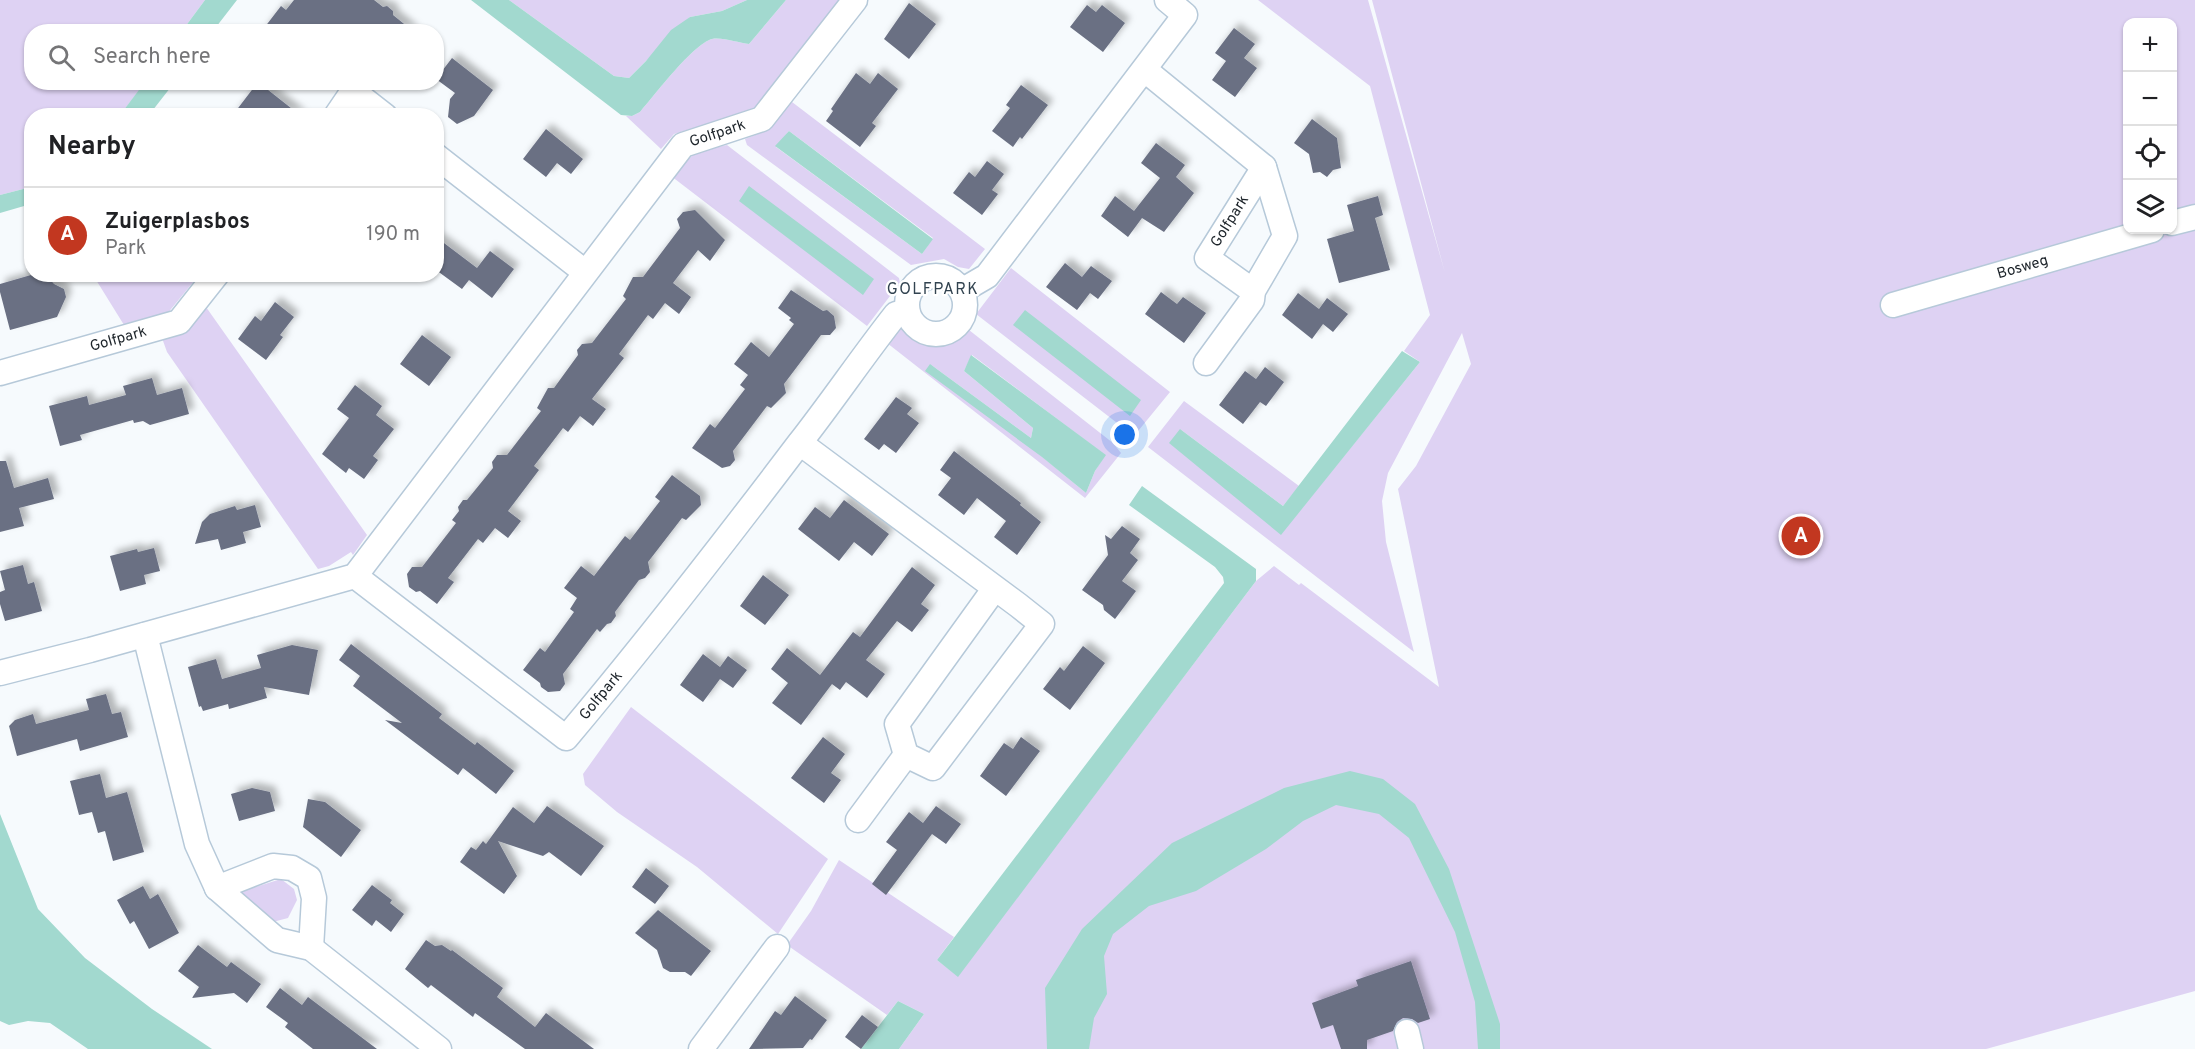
<!DOCTYPE html>
<meta charset="utf-8">
<style>
:root{--surface:#fff;--page:#f2f2f2;--text:#202124;--muted:#757577;--line:#e0e0e0;--accent:#c23720}
body{margin:0;font-family:Overpass,sans-serif;background:var(--page);color:var(--text)}
.controls{position:absolute;right:18px;top:18px;display:grid;overflow:hidden;border-radius:12px;box-shadow:0 2px 4px #0004}
.controls button{width:54px;height:54px;display:grid;place-items:center;padding:0;border:0;border-bottom:2px solid var(--line);background:var(--surface);color:var(--text);font:30px sans-serif}
.you{position:absolute;left:1125px;top:435px;width:21px;height:21px;margin:-15px;border:4px solid #fff;border-radius:50%;background:#1a73e8;box-shadow:0 0 0 9px #1a73e833}
.badge{display:grid;place-items:center;width:39px;height:39px;border-radius:50%;background:var(--accent);color:#fff;font-size:20px;font-weight:700}
.pin{position:absolute;translate:-50% -50%;border:3px solid #fff;box-shadow:0 2px 6px #0006}
.list{margin:0;padding:0;list-style:none}
h2{display:flex;justify-content:space-between;align-items:center;height:78px;margin:0;padding:0 24px;font-size:26px}
h2 small{font-size:20px;font-weight:400;color:var(--muted)}
.list li{display:grid;grid-template-columns:39px 1fr auto;gap:18px;align-items:center;box-sizing:border-box;height:96px;padding:0 24px;border-top:2px solid var(--line)}
.list b{display:block;font-size:22px;white-space:nowrap}
.list p{margin:0;font-size:20px;white-space:nowrap;color:var(--muted)}
.list em{font-size:20px;font-style:normal;color:var(--muted)}
.icon{flex:none;width:33px;height:33px;fill:none;stroke:currentColor;stroke-width:2;stroke-linecap:round;stroke-linejoin:round}
.map{position:relative;flex:none;width:2195px;height:1049px;overflow:hidden}
.search{position:absolute;background:var(--surface);box-shadow:0 2px 4px #0004;left:24px;top:24px;width:420px;height:66px;display:flex;align-items:center;gap:15px;box-sizing:border-box;padding:0 21px;border-radius:24px;color:var(--muted);font-size:22px}
.panel{position:absolute;background:var(--surface);box-shadow:0 2px 4px #0004;left:24px;top:108px;width:420px;height:174px;border-radius:24px}
.map>svg:first-child{display:block}
.green{fill:#ded2f3;fill-rule:evenodd}
.water{fill:#a2d9cf}
.building{fill:#6a7083;filter:url(#shadow)}
.lines{fill:none;stroke-linecap:round;stroke-linejoin:round}
.minor-casing{stroke:#b6c9d9;stroke-width:27}
.minor{stroke:#fff;stroke-width:24}
.labels{text-anchor:middle;dominant-baseline:central;stroke-width:4.5;stroke-linejoin:round;paint-order:stroke}
.street-label{font-size:15px;fill:#1c2329;stroke:#fff}
.neighbourhood-label{font-size:16px;letter-spacing:1.5px;fill:#324350;stroke:#fff}
</style>
<div class="map">
<svg width="2195" height="1049" viewBox="0 0 2195 1049">
<defs>
<filter id="shadow"><feDropShadow dx="5.5" dy="-5.5" stdDeviation="3" flood-color="#0004"/></filter>
</defs>
<rect width="100%" height="100%" fill="#f6fafd"/>
<path class="green" d="M0 0H205L182 31 32 32V82L145 83 120 115 32 116 31 187 0 195Z
M509 0H747L722 11 690 17 629 78 614 76Z
M786 0H841L757 109 674 134 661 149 626 116H632L640 112C654 96 693 44 712 39 722 37 739 43 749 44Z
M1258 0H1368L1445 273 1372 0H2195V991L1986 1049H899L924 1014 898 1001 887 1015 787 945 811 911 839 860 954 937 937 960 958 976 1256 581 1274 566 1299 585 1301 583 1439 687 1398 489 1416 466 1471 364 1462 333 1388 473 1382 501 1386 542 1414 652 1148 447 1184 401 1299 486 1283 506 1180 429 1281 534 1420 362 1404 351 1430 315 1370 86ZM2128 22H2172V230H2128Z
M792 102 985 249 969 269 958 267 944 259 911 265 747 145 745 139 768 130ZM789 131 933 238 922 254 776 147Z
M727 145 899 278 900 283 867 326 671 176 696 152Z
M1011 268 1170 392 1134 436 976 314Z
M93 275H199L167 314 124 325Z
M206 307 367 535 353 555 351 552 329 566 318 569 167 352 162 338Z
M900 327C932 346 936 349 969 330L1113 443 1121 453 1085 498 887 343ZM972 355 1105 455 1095 471 1086 493 930 364 1031 438 1033 428 964 371Z
M631 707 828 859 778 934 697 867 617 812 585 785 583 774Z
M281 879 294 889 297 900 288 918 269 923 233 894Z"/>
<path class="water" d="M205 0H237L213 31H182Z
M471 0H509L614 76 629 78 646 61 671 30 690 17 722 11 747 0H786L749 44C739 43 722 37 712 39 693 44 654 96 640 112L632 116 621 115Z
M145 82 174 83 149 115H120Z
M789 131 933 239 922 254 775 146Z
M749 186 874 279 863 295 739 201Z
M31 187V204L0 213V195Z
M1025 310 1141 400 1130 416 1013 325Z
M1402 351 1420 362 1281 535 1169 443 1180 429 1283 506Z
M971 355 1106 455 1095 471 1086 493 1042 457 925 371 930 364 1031 438 1033 428 964 371Z
M1142 486 1256 569V581L958 977 937 960 1224 583 1223 577 1215 567 1129 505Z
M1350 771 1383 779 1415 804 1449 869 1500 1024V1049H1478L1475 1002 1455 932 1409 838 1379 814 1336 805 1303 821 1266 849 1196 891 1149 906 1113 934 1104 956 1107 994 1094 1018 1089 1049H1047L1045 988 1082 929 1172 843 1284 788Z
M0 814 38 909 85 958 152 1009 212 1049H88L50 1023 28 1021 9 1025 0 1021Z
M898 1001 924 1014 899 1049H861Z"/>
<path class="building" d="M294 0H374L383 7 387 6 393 11V15L414 32H261L281 6 286 10Z
M909 3 936 24 909 59 884 39Z
M1087 5 1096 12 1102 5 1125 23 1103 52 1070 27Z
M1234 28 1255 44 1244 58 1257 68 1235 97 1212 80 1226 61 1215 53Z
M452 58 493 90 474 116 457 124 448 117 450 99 455 93 436 79Z
M856 73 870 84 878 73 898 89 872 123 876 126 860 147 826 121 833 111 831 109Z
M258 82 301 116H232Z
M1021 85 1048 105 1022 139 1020 137 1013 147 992 131 1010 108 1006 105Z
M1312 119 1337 138 1341 168 1333 170 1327 177 1320 172 1313 173 1309 154 1294 143Z
M546 129 583 159 571 174 557 163 546 177 523 159Z
M1156 143 1185 165 1176 177 1194 193 1164 232 1142 218 1128 237 1101 216 1115 196 1134 211 1160 178 1141 163Z
M987 161 1004 174 992 190 998 194 982 215 953 193 969 172 975 177Z
M1378 196 1383 215 1375 218 1390 270 1339 283 1327 239 1354 231 1347 205Z
M695 210 725 240 710 261 698 250 673 283 691 297 679 314 665 303 653 319 648 315 619 354 624 358 592 399 606 409 593 426 580 416 568 432 563 428 534 466 539 470 508 511 521 521 508 538 495 528 483 543 478 539 448 578 454 582 437 604 420 591 416 592 409 587 407 574 412 567H422L456 523 452 520 459 511 458 507 463 500H467L493 468 492 462 497 455H507L541 411 537 408 548 388H554L578 355 577 350 582 344 592 343 626 299 623 296 633 277H643L680 228 677 219 683 212Z
M436 237 477 268 490 251 514 269 492 298 469 280 462 289 436 270Z
M1065 263 1082 277 1091 266 1112 281 1098 299 1090 293 1077 310 1046 287Z
M31 275 37 279 47 276 54 284 64 289 66 297 57 317 10 330 0 292V284Z
M791 290 823 311 827 310 834 316 836 328 830 335H821L784 384 786 393 771 408 767 406 733 451 735 460 730 466 722 468 692 448 710 424 715 428 745 389 740 385 748 375 734 364 751 342 769 357 794 324 789 320 791 318 778 308Z
M1161 292 1177 304 1183 297 1206 313 1184 343 1145 314Z
M1298 293 1319 309 1327 298 1348 314 1333 332 1323 324 1312 339 1282 315Z
M275 302 294 317 280 335 283 337 266 360 238 339 255 316 261 321Z
M422 335 451 357 429 386 400 364Z
M1265 367 1284 382 1266 406 1260 402 1243 424 1219 405 1245 371 1256 379Z
M152 378 157 395 182 388 189 414 150 425 143 421 134 423 133 420 80 435 82 440 60 446 49 406 87 396 89 405 126 395 123 386Z
M355 385 382 406 376 415 394 429 373 456 378 460 364 479 349 468 346 473 322 454 349 418 337 409Z
M896 397 912 408 907 414 919 423 896 453 884 444 879 450 864 439Z
M954 451 1021 503 1020 505 1041 522 1017 555 994 537 1006 521 977 498 964 515 938 495 951 478 940 470Z
M0 461H6L14 488 48 478 54 499 19 508 24 526 0 532Z
M672 475 700 496 701 505 686 520 682 518 648 562 650 572 645 578 639 580 615 612 616 616 611 623 607 624 600 632 597 629 563 674 565 684 560 691 548 692 541 687 540 683 523 670 540 648 545 652 574 612 570 609 577 598 564 588 581 566 594 576 625 536 630 540 660 501 655 497Z
M844 500 889 534 872 556 854 542 839 561 798 529 815 507 830 518Z
M255 505 261 527 243 532 246 543 221 550 218 539 195 544 202 522 210 514 235 506 237 510Z
M1122 526 1140 539 1130 553 1138 560 1122 581 1136 591 1115 619 1104 610 1103 605 1082 590 1108 555 1105 535 1111 539Z
M154 548 160 571 144 575 146 584 120 591 110 556 137 549 138 552Z
M23 565 28 584 34 582 42 611 5 621 0 604V592L5 590 0 571Z
M912 567 935 585 921 604 929 610 912 632 897 621 866 660 885 674 867 698 846 682 840 690 828 681 832 684 801 725 772 703 788 683 771 669 787 648 820 675 853 632 860 637Z
M763 575 789 595 765 625 740 606Z
M351 644 442 714 439 718 475 745 477 742 514 771 496 794 463 768 458 775 385 720 402 723 353 686 360 676 339 660Z
M292 645 318 650 309 695 264 687 267 698 229 709 228 704 203 711 201 706 199 707 188 667 216 659 222 679 261 668 257 655Z
M1083 646 1105 663 1070 710 1043 689 1060 667 1064 671Z
M703 654 720 667 728 656 747 670 733 688 720 679 703 702 680 685Z
M106 694 112 714 121 712 128 737 80 751 77 739 17 756 9 726 15 720 33 714 36 724 89 710 86 699Z
M823 737 845 754 831 773 841 780 824 803 791 778Z
M1021 737 1040 751 1006 796 980 776 1004 743 1013 749Z
M100 774 106 798 127 792 144 852 113 861 105 831 98 833 92 812 79 815 70 781Z
M252 788 270 792 275 811 239 821 231 794Z
M308 799 325 802 361 830 341 857 303 827Z
M547 806 604 846 581 876 549 852 543 856 498 841 517 876 504 894 460 862 471 847 476 850 483 841 486 844 513 807 534 823Z
M936 806 961 824 946 844 932 834 886 895 872 884 897 850 886 842 909 812 923 823Z
M646 868 669 886 655 904 632 887Z
M372 885 392 900 390 903 404 914 391 932 376 920 372 926 352 910Z
M143 886 150 899 158 894 179 933 149 949 134 921 130 924 117 900Z
M658 910 711 951 691 976 685 972H670L663 968 657 950 635 933Z
M426 940 435 946 442 945 451 951 452 950 503 988 497 997 535 1027 546 1013 594 1049H525L475 1013 473 1017 431 985 428 988 405 969Z
M198 945 227 967 231 962 261 984 247 1003 234 993 192 998 199 987 178 971Z
M1411 961 1430 1019 1418 1023 1412 1019 1403 1018 1397 1022 1393 1031 1367 1040V1049H1341L1333 1025 1321 1029 1312 1003 1358 986 1356 980Z
M280 988 302 1005 308 997 377 1049H313L285 1027 288 1023 266 1007Z
M795 996 827 1020 812 1040 810 1039 803 1048 749 1049 775 1011 781 1015Z
M862 1015 878 1027 861 1049 845 1037Z"/>
<g class="lines">
<g class="minor-casing">
<g id="minor">
<path d="M1145 70 1264 167 1285 236 1253 291 1252 300 1206 363"/>
<path d="M336 116 353 91 385 116"/>
<path d="M436 156 585 272"/>
<path d="M2172 223 2195 217"/>
<circle cx="936" cy="305" r="29"/>
<path d="M963 290 987 276 1185 15 1167 0"/>
<path id="s1" d="M1253 291 1207 258 1264 167"/>
<path id="s2" d="M1893 305 2152 230"/>
<path id="s3" d="M0 373 179 322 217 274"/>
<path d="M800 443 1018 605 1042 624 933 768 906 755 897 724 995 588"/>
<path id="s4" d="M355 576 566 738C646 643 723 544 798 445 832 402 862 357 896 314L907 311"/>
<path d="M145 635 197 844 217 888 277 940 311 948 439 1049"/>
<path id="s5" d="M0 673 90 650 355 576 683 145 762 119 855 0"/>
<path d="M858 820 906 755"/>
<path d="M217 888 273 866 292 868 309 878 314 898 311 948"/>
<path d="M1407 1032 1411 1049"/>
<path d="M701 1049 777 947"/>
</g>
</g>
<use href="#minor" class="minor"/>
</g>
<g class="labels">
<g class="street-label">
<text stroke="none"><textPath href="#s5" startOffset="946">Golfpark</textPath></text>
<text stroke="none"><textPath href="#s1" startOffset="100">Golfpark</textPath></text>
<text stroke="none"><textPath href="#s2" startOffset="135">Bosweg</textPath></text>
<text stroke="none"><textPath href="#s3" startOffset="123">Golfpark</textPath></text>
<text stroke="none"><textPath href="#s4" startOffset="321">Golfpark</textPath></text>
</g>
<g class="neighbourhood-label">
<text x="933" y="290">GOLFPARK</text>
</g>
</g>
</svg>
<div class="controls">
<button>+</button>
<button>−</button>
<button><svg class="icon" aria-label="locate" viewBox="0 0 24 24"><circle cx="12" cy="12" r="6"/><path d="M12 2v4M12 18v4M2 12h4M18 12h4"/></svg></button>
<button><svg class="icon" aria-label="layers" viewBox="0 0 24 24"><path d="M12 4l9 5-9 5-9-5zM3 14l9 5 9-5"/></svg></button>
</div>
<div class="you"></div>
<div class="pin badge" style="left:1801px;top:536px">A</div>
<div class="search"><svg class="icon" aria-label="search" viewBox="0 0 24 24"><circle cx="10" cy="10" r="6"/><path d="M15 15l6 6"/></svg>Search here</div>
<section class="panel">
<h2>Nearby<small></small></h2>
<ul class="list">
<li><span class="badge">A</span><div><b>Zuigerplasbos</b><p>Park</p></div><em>190 m</em></li>
</ul>
</section>
</div>
